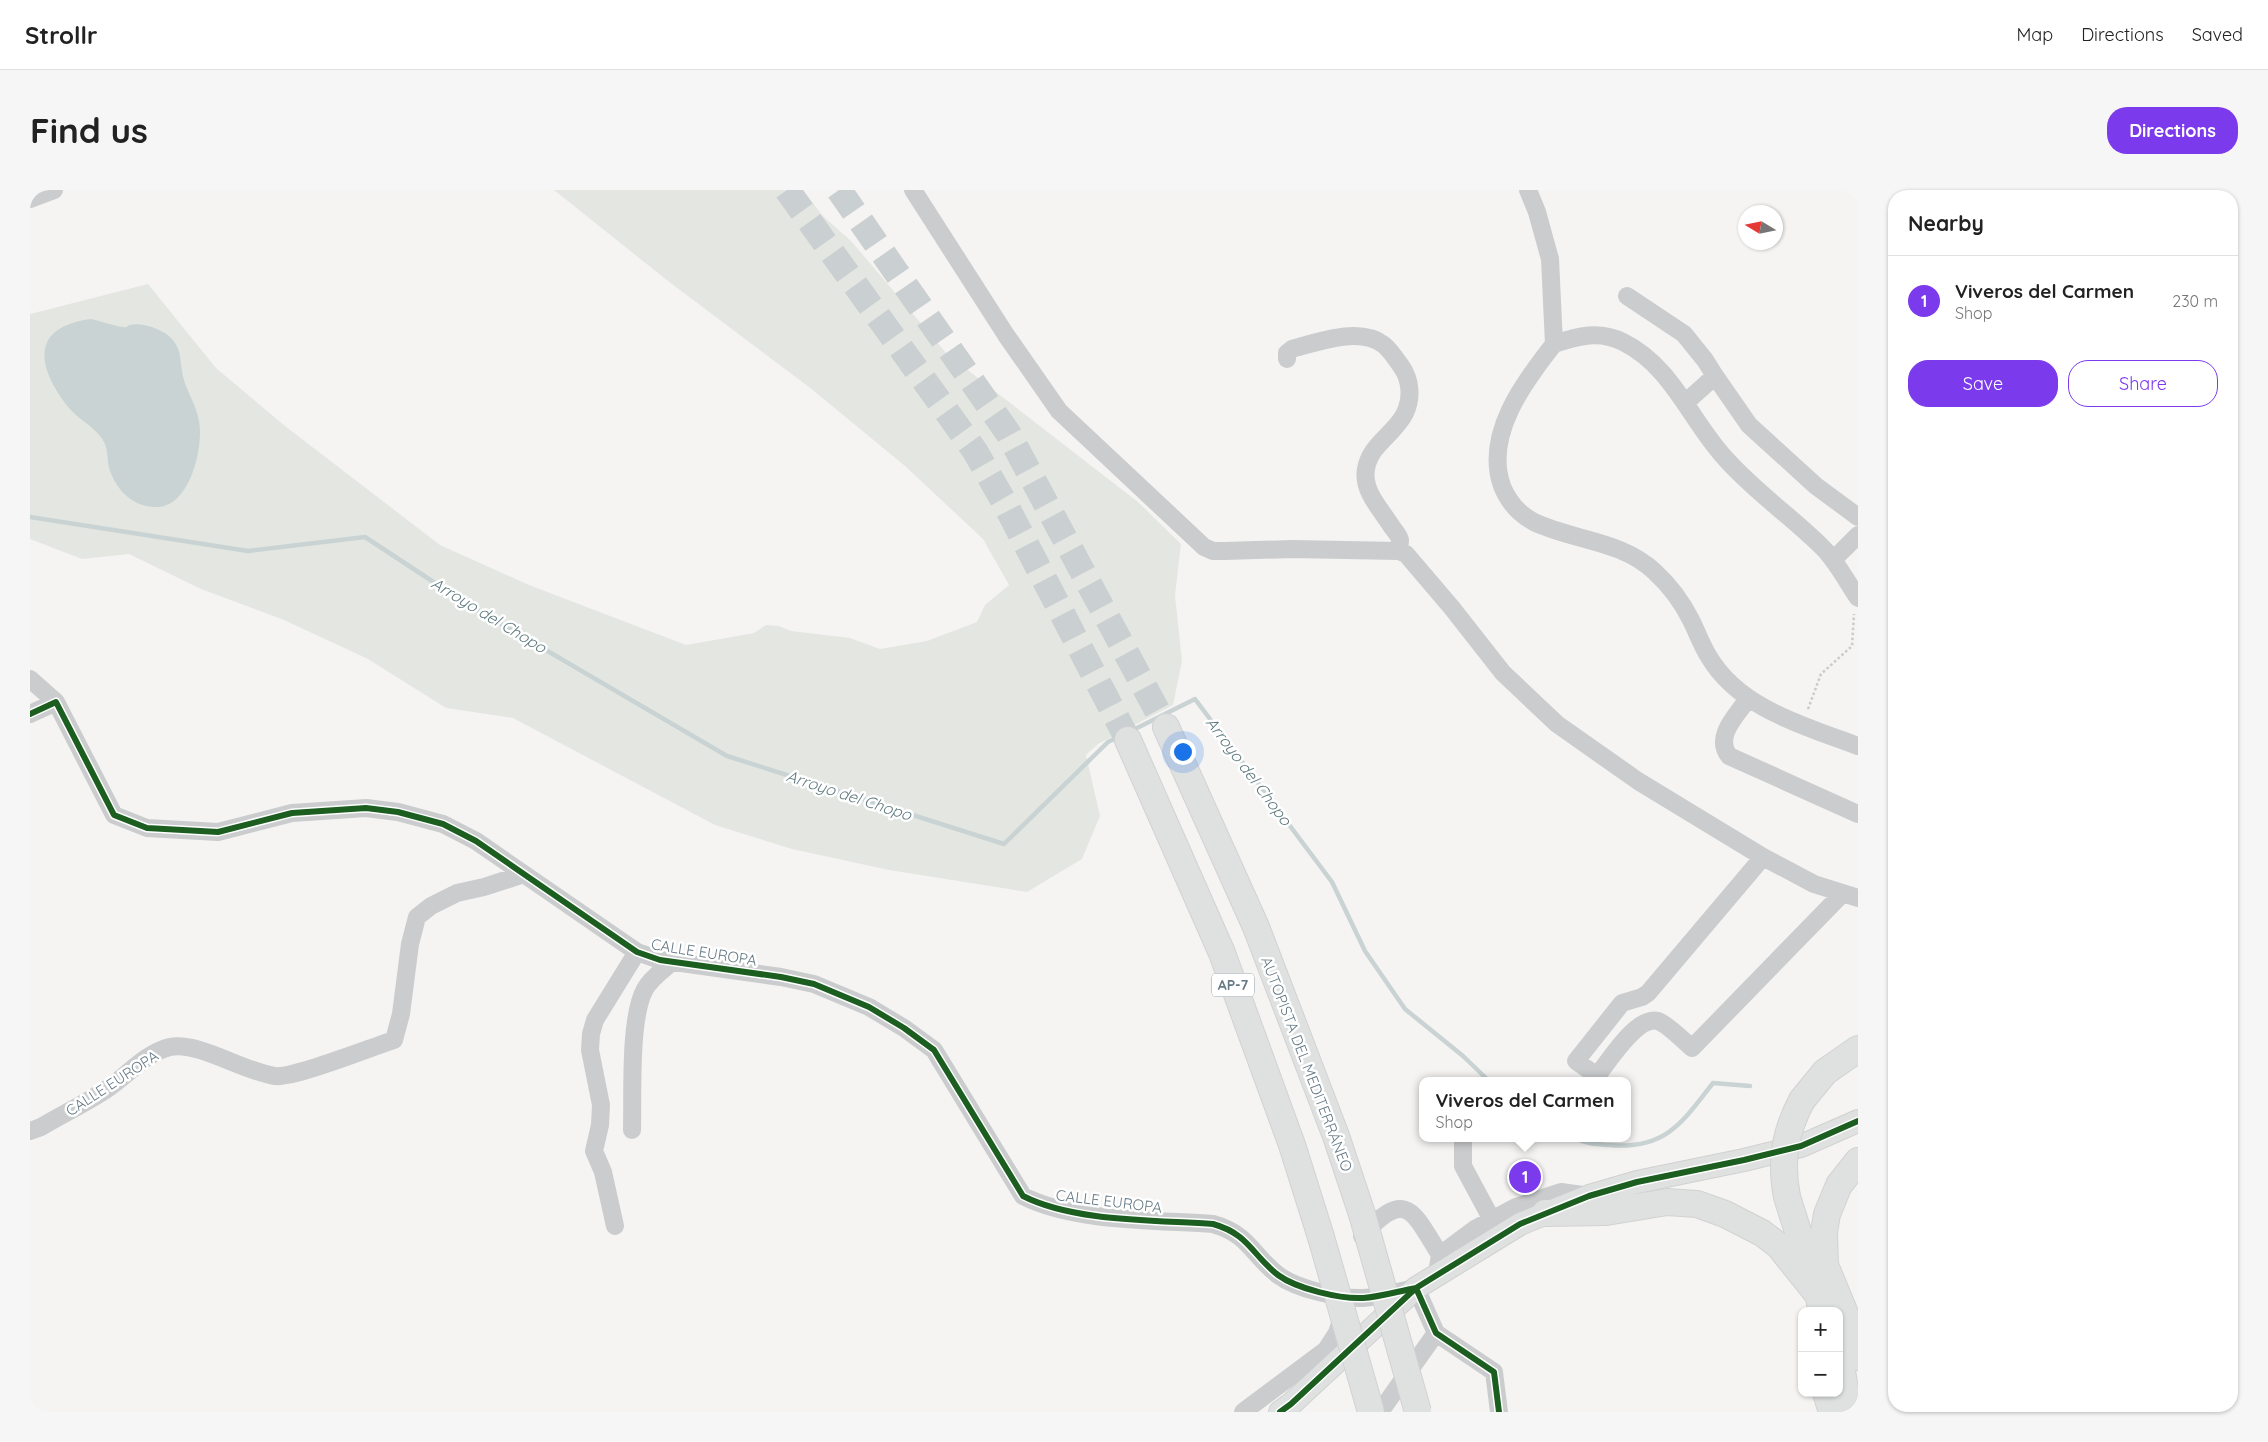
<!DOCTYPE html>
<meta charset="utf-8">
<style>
:root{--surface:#fff;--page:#f6f6f6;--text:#222;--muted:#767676;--line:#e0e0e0;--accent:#7c3aed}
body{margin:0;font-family:Quicksand,sans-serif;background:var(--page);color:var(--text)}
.controls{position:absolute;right:15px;bottom:15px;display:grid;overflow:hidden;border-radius:10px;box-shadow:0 1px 4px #0004}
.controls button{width:45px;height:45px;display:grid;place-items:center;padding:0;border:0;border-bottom:1px solid var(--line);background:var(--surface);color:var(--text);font:25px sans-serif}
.compass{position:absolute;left:1708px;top:15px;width:45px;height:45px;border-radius:50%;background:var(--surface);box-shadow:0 1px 4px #0004;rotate:280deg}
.you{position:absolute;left:1152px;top:561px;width:18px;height:18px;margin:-12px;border:4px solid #fff;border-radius:50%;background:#1a73e8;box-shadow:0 0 0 8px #1a73e833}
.badge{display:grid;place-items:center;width:32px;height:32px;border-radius:50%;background:var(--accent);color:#fff;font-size:16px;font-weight:700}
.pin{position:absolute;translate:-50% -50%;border:2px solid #fff;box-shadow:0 1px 5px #0006}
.popup{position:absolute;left:1389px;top:887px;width:212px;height:65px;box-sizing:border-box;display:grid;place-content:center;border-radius:10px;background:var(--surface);filter:drop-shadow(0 1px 4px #0005);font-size:16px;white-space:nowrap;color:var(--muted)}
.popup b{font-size:19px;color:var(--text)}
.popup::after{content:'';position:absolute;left:50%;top:100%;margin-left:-10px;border:10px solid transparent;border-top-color:var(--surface)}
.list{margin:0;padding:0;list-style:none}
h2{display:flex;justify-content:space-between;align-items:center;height:65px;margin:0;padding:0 20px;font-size:21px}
h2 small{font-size:16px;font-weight:400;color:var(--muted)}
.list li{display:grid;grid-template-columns:32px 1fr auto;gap:15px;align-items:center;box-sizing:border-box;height:90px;padding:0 20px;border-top:1px solid var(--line)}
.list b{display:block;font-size:19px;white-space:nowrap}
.list p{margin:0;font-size:16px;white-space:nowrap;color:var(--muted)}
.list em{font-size:16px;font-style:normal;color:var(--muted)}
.actions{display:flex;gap:10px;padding:15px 20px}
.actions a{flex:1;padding:11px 0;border:1px solid var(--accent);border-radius:20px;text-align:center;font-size:18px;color:var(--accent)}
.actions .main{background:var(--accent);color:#fff}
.map{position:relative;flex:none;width:1828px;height:1222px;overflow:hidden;border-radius:20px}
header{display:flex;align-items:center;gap:30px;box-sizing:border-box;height:70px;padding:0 25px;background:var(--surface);border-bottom:1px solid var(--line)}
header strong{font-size:24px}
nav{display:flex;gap:28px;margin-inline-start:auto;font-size:18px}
.intro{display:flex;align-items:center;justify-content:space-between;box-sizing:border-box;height:120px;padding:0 30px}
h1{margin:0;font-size:35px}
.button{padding:12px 22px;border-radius:20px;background:var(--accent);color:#fff;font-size:18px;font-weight:700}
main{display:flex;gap:30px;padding:0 30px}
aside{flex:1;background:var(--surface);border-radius:20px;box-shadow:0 1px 4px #0004}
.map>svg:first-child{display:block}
.green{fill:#e4e7e1}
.water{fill:#c9d3d4}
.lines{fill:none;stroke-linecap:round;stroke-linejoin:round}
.stream{stroke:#c9d3d4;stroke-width:4.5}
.highway-tunnel{stroke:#cacfd1;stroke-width:26;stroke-dasharray:26 13;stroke-linecap:butt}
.major-casing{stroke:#d1d1d1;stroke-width:24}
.highway-casing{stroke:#d2d2d3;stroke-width:28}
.path{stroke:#c9caca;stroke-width:2.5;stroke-dasharray:2.5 2.5;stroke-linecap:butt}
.minor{stroke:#cacccd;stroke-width:18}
.major{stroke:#dfe0e0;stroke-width:22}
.highway{stroke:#dfe0e0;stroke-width:26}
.highway-bridge-casing{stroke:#d2d2d3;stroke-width:28;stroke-linecap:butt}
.highway-bridge{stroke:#dfe0e0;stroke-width:26}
.cycleway-casing{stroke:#fff;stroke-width:9}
.cycleway{stroke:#1b5e20;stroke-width:6}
.labels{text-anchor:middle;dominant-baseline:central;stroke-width:5;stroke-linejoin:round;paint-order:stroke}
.shield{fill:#fff;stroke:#92a0a8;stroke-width:1}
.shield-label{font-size:14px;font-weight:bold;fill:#647883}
.street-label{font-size:15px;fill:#647883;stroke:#fff}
.water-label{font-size:16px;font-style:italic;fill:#607b80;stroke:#fff}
</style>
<header>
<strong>Strollr</strong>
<nav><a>Map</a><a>Directions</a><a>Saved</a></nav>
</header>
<div class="intro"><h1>Find us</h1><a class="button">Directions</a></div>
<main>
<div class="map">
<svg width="1828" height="1222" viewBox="0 0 1828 1222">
<rect width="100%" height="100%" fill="#f5f4f3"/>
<path class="green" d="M524 0H773L792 25 822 52 917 164 1108 312 1151 354 1145 405 1152 471 1143 515 1068 554 1056 565 1070 626 1052 669 997 702 859 680 762 659 685 635 483 528 416 518 338 469 254 430 171 399 99 364 52 369 0 349V124L118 94 186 178 255 236 410 355 499 395 656 455 724 443 736 435 749 436 761 441 820 448 850 459 897 451 947 432 955 415 979 395 953 349 875 276 779 197 638 91Z"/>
<path class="water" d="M61 129C72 131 83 136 93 137 99 138 96 136 100 135 113 132 134 140 142 149 151 159 150 169 152 181 154 198 166 213 169 231 174 257 160 316 128 317 103 318 86 300 79 278 77 269 78 260 74 252 67 238 49 230 39 218 6 176 0 137 61 129Z"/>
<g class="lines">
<path class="stream" d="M0 327 218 361 335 347 437 414 697 566 974 654 1078 552 1090 546
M1101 541 1165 509 1302 692 1335 761 1375 819 1433 866 1459 891
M1545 948C1556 954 1567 954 1579 955 1635 960 1652 933 1683 893L1720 896"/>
<path class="highway-tunnel" d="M757 0 945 261 973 310 1098 550
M809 0 978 243 1136 537"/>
<g class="major-casing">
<path id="major" d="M1250 1222 1261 1214 1386 1098 1490 1034 1559 1006 1607 992 1714 970 1771 956 1828 931"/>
</g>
<g class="highway-casing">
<path id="highway" d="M1136 537 1226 737 1306 946 1332 1024
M1098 550 1192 763 1262 955 1291 1047
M1772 910 1795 882 1828 859
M1828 971 1809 995 1797 1024 1794 1042 1795 1075 1821 1138 1828 1167
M1757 1007 1784 1092
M1515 1023 1576 1022 1637 1012 1667 1014 1695 1024 1732 1043 1749 1056 1789 1106 1791 1121
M1809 1164 1819 1222
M1796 1203 1802 1222"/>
</g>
<path class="path" d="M1778 519 1791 484 1822 456 1824 424"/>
<path class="minor" d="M883 0 976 145 1029 221 1174 357 1183 361H1194L1262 359 1369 361 1376 364 1422 418 1473 483 1527 534 1608 591 1733 667 1784 694 1828 708
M1498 0 1507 22 1520 69 1524 154C1494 192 1454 245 1472 296 1478 311 1489 324 1504 332 1544 351 1591 350 1625 382 1639 395 1652 412 1661 430 1667 442 1672 456 1679 467 1710 519 1775 536 1828 556
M0 9 24 0
M1597 106 1654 144 1675 170 1685 186
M1524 154C1548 146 1569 140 1593 152 1642 176 1660 230 1695 268 1724 301 1762 327 1793 358 1807 372 1817 392 1828 408
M1257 169V163L1262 159C1288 152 1330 136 1354 155 1361 161 1366 169 1371 176 1381 190 1382 208 1375 223 1365 244 1340 254 1336 279 1332 301 1351 319 1362 337 1364 340 1369 345 1370 350 1370 353 1369 358 1369 361
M1655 213 1685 186 1719 235 1786 296 1828 327
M1803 370 1828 345
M0 489 26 512
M1718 509C1706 526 1684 547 1699 566L1828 624
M0 524 26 512 84 625 117 638 188 642 262 623 336 618 368 622 413 634 446 651 607 762 630 770 751 787 784 794 839 817 874 838 904 860 993 1006C1044 1032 1125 1030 1183 1034 1219 1044 1222 1065 1248 1085 1267 1099 1310 1109 1333 1108 1350 1107 1369 1101 1386 1098L1406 1143 1464 1182 1469 1222
M1733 667 1618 803 1612 807 1592 813 1546 871 1567 886C1579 871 1607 825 1628 831 1637 834 1654 851 1662 858L1813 703
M602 940C603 905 599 828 615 799 621 788 633 780 642 772
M0 941 11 937C33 924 56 913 77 899 97 886 115 863 140 857 168 851 214 882 245 886 262 889 342 857 364 850L371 824 380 754 387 727 401 716 427 703 454 697 494 684
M1433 948V976L1462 1030
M585 1036 573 982 564 961 570 935 571 915 560 860 561 844 565 830 607 762
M1332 1046C1377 997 1383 1022 1410 1065L1408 1077
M1410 1065 1445 1039 1486 1017 1531 1002 1559 1006
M1213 1222 1296 1160 1307 1143 1313 1124
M1350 1222 1406 1143"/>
<use href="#major" class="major"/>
<use href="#highway" class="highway"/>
<g class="highway-bridge-casing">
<path id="highway-bridge" d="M1757 1007C1750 971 1755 942 1772 910
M1332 1024 1388 1222
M1291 1047 1341 1222"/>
</g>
<use href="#highway-bridge" class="highway-bridge"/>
<g class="cycleway-casing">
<path id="cycleway" d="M0 524 26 512 84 625 117 638 188 642 262 623 336 618 368 622 413 634 446 651 607 762 630 770 751 787 784 794 839 817 874 838 904 860 993 1006C1044 1032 1125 1030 1183 1034 1219 1044 1222 1065 1248 1085 1267 1099 1310 1109 1333 1108 1350 1107 1369 1101 1386 1098
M1386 1098 1406 1143 1464 1182 1469 1222
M1250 1222 1261 1214 1386 1098 1490 1034 1559 1006 1607 992 1714 970 1771 956 1828 931"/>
</g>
<use href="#cycleway" class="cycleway"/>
</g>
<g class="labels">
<rect class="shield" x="1182" y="783.5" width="42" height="23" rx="4"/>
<g class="shield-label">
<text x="1203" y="795">AP-7</text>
</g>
<g class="street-label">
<text transform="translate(674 762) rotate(9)">CALLE EUROPA</text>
<text transform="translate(1277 874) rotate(69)">AUTOPISTA DEL MEDITERRÁNEO</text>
<text transform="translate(82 893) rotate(-33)">CALLE EUROPA</text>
<text transform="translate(1079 1011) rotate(7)">CALLE EUROPA</text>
</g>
<g class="water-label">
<text transform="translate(459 425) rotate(31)">Arroyo del Chopo</text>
<text transform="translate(1219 581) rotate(53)">Arroyo del Chopo</text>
<text transform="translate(819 605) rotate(18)">Arroyo del Chopo</text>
</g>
</g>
</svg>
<div class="controls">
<button>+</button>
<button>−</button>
</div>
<svg class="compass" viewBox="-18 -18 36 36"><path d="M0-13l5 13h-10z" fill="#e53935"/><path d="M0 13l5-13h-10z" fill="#767676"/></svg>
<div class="you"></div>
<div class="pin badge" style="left:1495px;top:987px">1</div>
<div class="popup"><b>Viveros del Carmen</b>Shop</div>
</div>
<aside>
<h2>Nearby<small></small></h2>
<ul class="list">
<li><span class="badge">1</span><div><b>Viveros del Carmen</b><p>Shop</p></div><em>230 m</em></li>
</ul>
<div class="actions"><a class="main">Save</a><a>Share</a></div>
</aside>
</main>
